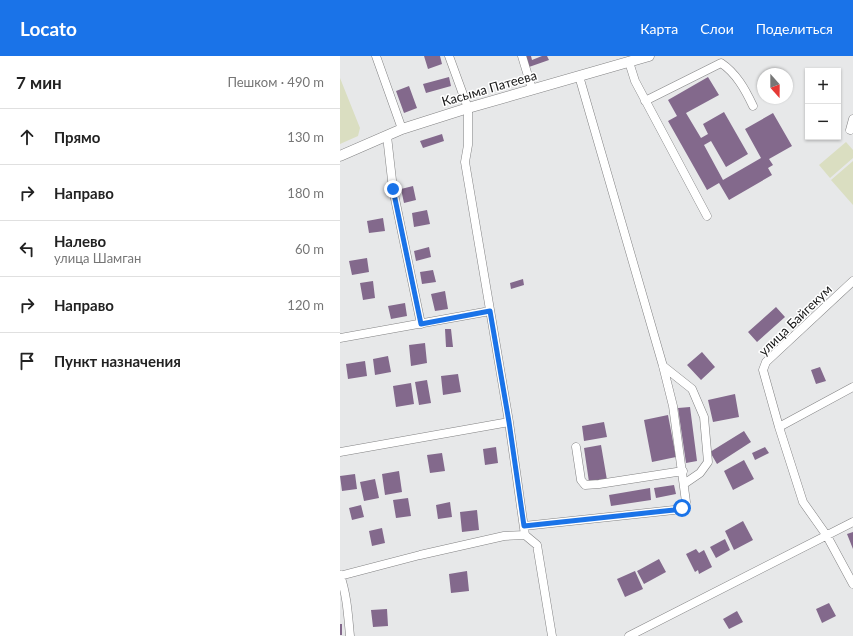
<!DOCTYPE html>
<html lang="ru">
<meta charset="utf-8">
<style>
:root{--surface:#fff;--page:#f2f2f2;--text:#222;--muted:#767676;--line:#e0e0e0;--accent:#1a73e8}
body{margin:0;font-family:Lato,sans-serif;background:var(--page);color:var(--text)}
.controls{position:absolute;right:12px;top:12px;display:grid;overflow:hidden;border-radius:0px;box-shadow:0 1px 3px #0004}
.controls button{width:36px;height:36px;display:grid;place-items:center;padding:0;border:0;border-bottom:1px solid var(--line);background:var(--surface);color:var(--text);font:20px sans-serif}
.compass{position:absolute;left:417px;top:12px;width:36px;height:36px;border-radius:50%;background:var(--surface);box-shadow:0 1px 3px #0004;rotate:159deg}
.stop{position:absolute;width:12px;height:12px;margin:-9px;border:3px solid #1a73e8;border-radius:50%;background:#fff}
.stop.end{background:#1a73e8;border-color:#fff;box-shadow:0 1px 4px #0008}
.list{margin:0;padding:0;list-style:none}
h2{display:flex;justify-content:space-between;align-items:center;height:52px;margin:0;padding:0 16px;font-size:17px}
h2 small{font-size:13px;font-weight:400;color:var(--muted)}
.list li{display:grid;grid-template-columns:26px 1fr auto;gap:12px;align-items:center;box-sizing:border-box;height:56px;padding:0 16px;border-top:1px solid var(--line)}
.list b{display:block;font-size:15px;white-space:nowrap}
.list p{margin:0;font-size:13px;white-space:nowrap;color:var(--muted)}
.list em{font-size:13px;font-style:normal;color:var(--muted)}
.icon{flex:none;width:22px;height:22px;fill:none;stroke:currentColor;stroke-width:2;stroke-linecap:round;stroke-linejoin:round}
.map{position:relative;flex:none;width:513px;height:580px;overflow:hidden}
header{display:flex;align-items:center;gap:24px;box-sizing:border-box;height:56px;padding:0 20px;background:var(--accent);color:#fff}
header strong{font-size:19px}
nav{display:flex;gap:22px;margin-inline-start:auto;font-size:14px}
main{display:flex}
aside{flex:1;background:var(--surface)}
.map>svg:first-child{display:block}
.green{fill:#dadec1}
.building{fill:#83698c}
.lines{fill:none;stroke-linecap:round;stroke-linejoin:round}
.minor-casing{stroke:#828283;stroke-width:9}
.major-casing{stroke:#828283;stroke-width:11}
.minor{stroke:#fff;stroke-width:8}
.major{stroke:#fff;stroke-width:10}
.route{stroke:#1a73e8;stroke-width:5}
.labels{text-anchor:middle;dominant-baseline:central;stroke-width:3;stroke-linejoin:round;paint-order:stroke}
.street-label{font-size:13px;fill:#161616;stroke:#fff}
</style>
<header>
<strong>Locato</strong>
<nav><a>Карта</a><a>Слои</a><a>Поделиться</a></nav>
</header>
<main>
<aside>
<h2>7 мин<small>Пешком · 490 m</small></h2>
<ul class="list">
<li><svg class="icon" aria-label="ahead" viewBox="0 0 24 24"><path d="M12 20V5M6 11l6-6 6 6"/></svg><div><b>Прямо</b></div><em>130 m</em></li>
<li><svg class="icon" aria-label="right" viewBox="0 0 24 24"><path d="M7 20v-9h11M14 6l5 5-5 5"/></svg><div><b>Направо</b></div><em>180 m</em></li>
<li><svg class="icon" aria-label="left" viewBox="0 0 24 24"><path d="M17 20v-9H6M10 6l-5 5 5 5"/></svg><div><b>Налево</b><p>улица Шамган</p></div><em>60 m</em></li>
<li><svg class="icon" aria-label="right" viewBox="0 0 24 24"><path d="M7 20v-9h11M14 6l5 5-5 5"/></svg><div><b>Направо</b></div><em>120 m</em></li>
<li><svg class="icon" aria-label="arrive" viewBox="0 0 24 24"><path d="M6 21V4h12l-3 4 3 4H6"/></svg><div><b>Пункт назначения</b></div></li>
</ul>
</aside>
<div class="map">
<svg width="513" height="580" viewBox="0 0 513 580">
<rect width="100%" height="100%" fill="#e7e8e9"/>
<path class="green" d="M0 22 20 72 18 80 0 88Z
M506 86 513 94V102L490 122 479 109Z
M513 105V149L491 124Z"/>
<path class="building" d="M84 0H100L102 8 88 13Z
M185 0H191L192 4 202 0H207L209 4 189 11Z
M109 21 111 30 86 37 83 28Z
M368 21 379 39 346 57 361 82 368 78 363 68 384 56 408 98 386 111 371 85 364 89 383 124 421 102 405 73 433 57 452 90 429 103 433 109 428 112 432 119 389 144 379 127 367 134 328 65 337 60 328 44Z
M69 30 77 52 64 57 56 35Z
M102 78 104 85 83 92 80 85Z
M73 130 76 144 64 147 61 133Z
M87 154 90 168 74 171 72 157Z
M43 162 45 175 29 177 27 165Z
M89 191 91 201 76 205 74 195Z
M27 202 29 216 12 219 9 205Z
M93 214 96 226 82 228 80 216Z
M183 223 184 229 171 233 170 227Z
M33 225 35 242 23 244 20 227Z
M105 235 108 253 95 255 91 238Z
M65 247 67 260 51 263 48 250Z
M436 251 445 261 417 286 408 276Z
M105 273H111L113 291H106Z
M85 287 87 307 71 310 69 289Z
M362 296 375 311 361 324 347 309Z
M48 300 51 316 35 319 33 303Z
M25 305 27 320 8 323 6 308Z
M480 311 486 325 476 328 471 314Z
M118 318 121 336 103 339 101 320Z
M87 324 91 347 79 349 75 326Z
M71 327 74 348 56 351 53 330Z
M395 338 399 361 373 366 368 344Z
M350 351 357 405 346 407 338 352Z
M328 359 336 401 312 406 304 364Z
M264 366 267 381 244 385 242 370Z
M404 375 411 386 377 408 370 396Z
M261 389 267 424 249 426 244 392Z
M156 391 158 407 145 409 143 393Z
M425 391 429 397 415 404 412 397Z
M102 397 105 415 90 417 87 399Z
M404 404 414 423 393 434 384 415Z
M59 415 62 436 45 439 42 418Z
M15 418 17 433 2 435 0 420Z
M35 423 39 442 24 445 20 426Z
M334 429 336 438 316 442 314 432Z
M310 432 311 444 271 450 269 439Z
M68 442 71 460 56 462 53 444Z
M110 446 112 461 98 463 96 449Z
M21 449 24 461 12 464 9 452Z
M137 454 139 474 122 476 120 456Z
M403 465 413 484 394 494 385 475Z
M42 472 45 487 32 490 29 475Z
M513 476V493L507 478Z
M385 483 390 494 376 502 370 491Z
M356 493 359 497 364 494 372 511 359 518 358 514 355 516 346 498Z
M319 503 326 516 304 528 297 515Z
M127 515 129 535 111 537 109 518Z
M295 515 303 533 285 541 277 523Z
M489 547 496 560 482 567 476 553Z
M47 553 48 570 33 571 31 554Z
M397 555 403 566 389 573 383 563Z
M0 568H2V579H0Z"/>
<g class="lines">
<g class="minor-casing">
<path id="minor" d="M36 0 62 73
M109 0 128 52V89L125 106 169 366 185 479 197 489 212 580
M182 0 192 33
M289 6 295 25 367 160
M305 45 381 7C396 17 405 33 413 50
M510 74 513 63
M47 80 53 133 81 268
M513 225 426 306 423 314 439 371 463 446 487 480 513 528
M0 282 150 255
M323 310 352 333 364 361 368 406 360 417 344 428
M439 371 513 331
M236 391 241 424 245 429 259 428 343 415
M0 396 169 366
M184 470 334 454 342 452 346 446 333 350 323 310 239 20
M0 519C7 539 8 559 10 580
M0 520 80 499 164 480 185 479
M289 580 513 466"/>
</g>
<g class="major-casing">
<path id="major" d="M0 100 62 73 128 52 309 0"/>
</g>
<use href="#minor" class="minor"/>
<use href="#major" class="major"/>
</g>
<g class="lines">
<path class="route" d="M53 133 81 268 150 255 169 366 184 470 334 454 342 452"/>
</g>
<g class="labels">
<g class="street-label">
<text transform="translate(149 32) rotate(-16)">Касыма Патеева</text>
<text transform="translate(455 264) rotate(-44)">улица Байгекум</text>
</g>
</g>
</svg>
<div class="controls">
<button>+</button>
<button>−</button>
</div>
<svg class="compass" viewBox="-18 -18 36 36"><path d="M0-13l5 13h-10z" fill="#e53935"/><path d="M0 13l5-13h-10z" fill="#767676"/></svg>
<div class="stop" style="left:342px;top:452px"></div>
<div class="stop end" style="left:53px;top:133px"></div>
</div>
</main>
